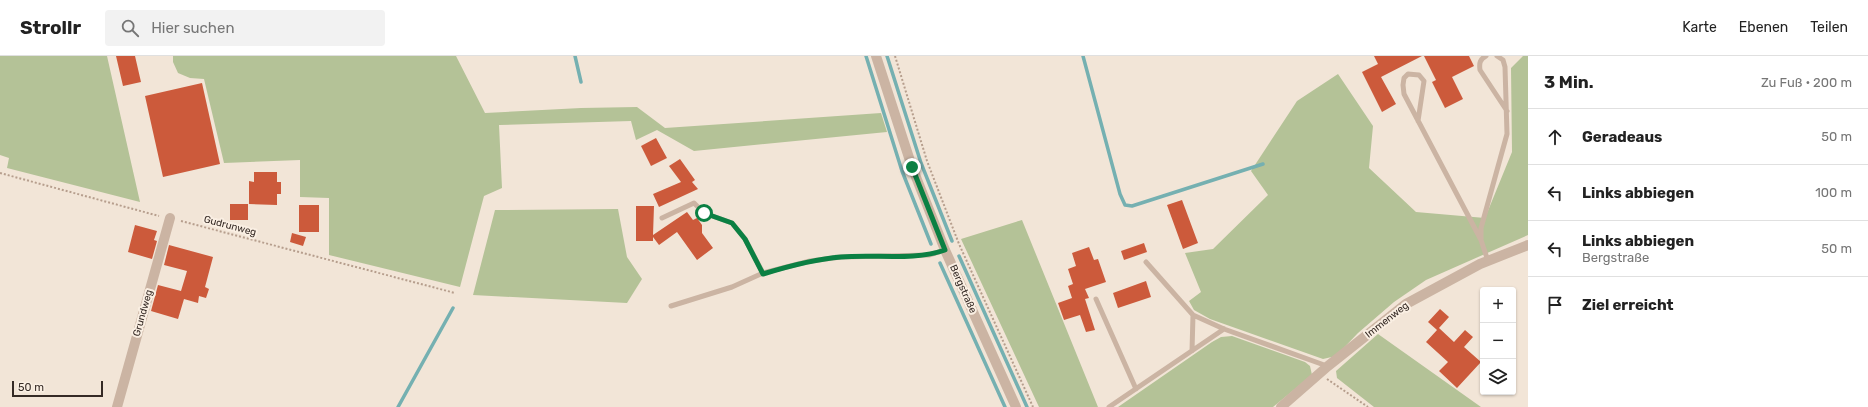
<!DOCTYPE html>
<html lang="de">
<meta charset="utf-8">
<style>
:root{--surface:#fff;--page:#f2f2f2;--text:#222;--muted:#767676;--line:#e0e0e0}
body{margin:0;font-family:Rubik,sans-serif;background:var(--page);color:var(--text)}
.controls{position:absolute;right:12px;bottom:12px;display:grid;overflow:hidden;border-radius:4px;box-shadow:0 1px 3px #0004}
.controls button{width:36px;height:36px;display:grid;place-items:center;padding:0;border:0;border-bottom:1px solid var(--line);background:var(--surface);color:var(--text);font:20px sans-serif}
.scale{position:absolute;left:12px;bottom:10px;width:91px;box-sizing:border-box;padding-left:4px;border:2px solid #352a25;border-top:0;font-size:11px;line-height:14px;white-space:nowrap;color:#352a25;-webkit-text-stroke:3px #faefe3;paint-order:stroke}
.stop{position:absolute;width:12px;height:12px;margin:-9px;border:3px solid #0b8043;border-radius:50%;background:#fff}
.stop.end{background:#0b8043;border-color:#fff;box-shadow:0 1px 4px #0008}
.list{margin:0;padding:0;list-style:none}
h2{display:flex;justify-content:space-between;align-items:center;height:52px;margin:0;padding:0 16px;font-size:17px}
h2 small{font-size:13px;font-weight:400;color:var(--muted)}
.list li{display:grid;grid-template-columns:26px 1fr auto;gap:12px;align-items:center;box-sizing:border-box;height:56px;padding:0 16px;border-top:1px solid var(--line)}
.list b{display:block;font-size:15px;white-space:nowrap}
.list p{margin:0;font-size:13px;white-space:nowrap;color:var(--muted)}
.list em{font-size:13px;font-style:normal;color:var(--muted)}
.icon{flex:none;width:22px;height:22px;fill:none;stroke:currentColor;stroke-width:2;stroke-linecap:round;stroke-linejoin:round}
.map{position:relative;flex:none;width:1528px;height:351px;overflow:hidden}
header{display:flex;align-items:center;gap:24px;box-sizing:border-box;height:56px;padding:0 20px;background:var(--surface);border-bottom:1px solid var(--line)}
header strong{font-size:19px}
nav{display:flex;gap:22px;margin-inline-start:auto;font-size:14px}
.search{width:280px;height:36px;background:var(--page);display:flex;align-items:center;gap:10px;box-sizing:border-box;padding:0 14px;border-radius:4px;color:var(--muted);font-size:15px}
main{display:flex}
aside{flex:1;background:var(--surface)}
.map>svg:first-child{display:block}
.green{fill:#b4c297}
.lines{fill:none;stroke-linecap:round;stroke-linejoin:round}
.stream{stroke:#75b0b1;stroke-width:3.5}
.building{fill:#cc5a3b}
.path{stroke:#b69e8d;stroke-width:2;stroke-dasharray:2 2;stroke-linecap:butt}
.service{stroke:#cbb4a3;stroke-width:5}
.minor{stroke:#cbb4a3;stroke-width:10}
.tertiary{stroke:#cbb4a3;stroke-width:10}
.route{stroke:#0b8043;stroke-width:5}
.labels{text-anchor:middle;dominant-baseline:central;stroke-width:4;stroke-linejoin:round;paint-order:stroke}
.street-label{font-size:10px;fill:#352a25;stroke:#faefe3}
</style>
<header>
<strong>Strollr</strong>
<div class="search"><svg class="icon" aria-label="search" viewBox="0 0 24 24"><circle cx="10" cy="10" r="6"/><path d="M15 15l6 6"/></svg>Hier suchen</div>
<nav><a>Karte</a><a>Ebenen</a><a>Teilen</a></nav>
</header>
<main>
<div class="map">
<svg width="1528" height="351" viewBox="0 0 1528 351">
<rect width="100%" height="100%" fill="#f2e5d7"/>
<path class="green" d="M0 0H107L140 146 7 112 9 102 0 99Z
M173 0H456L485 57 581 52 637 51 665 72 881 57 887 76 694 95 657 74 636 84 631 65 499 69 502 132 484 140 460 231 329 199V142L300 141V104L224 107 204 23 190 22 178 17 173 6Z
M1523 0H1528V179L1426 224 1394 246 1358 277 1336 300 1323 303 1210 263 1194 254 1189 245 1201 236 1185 197 1213 193 1268 139 1251 115 1297 45 1338 18 1373 70 1369 112 1416 156 1485 162 1512 96 1511 12Z
M618 153 627 201 642 223 627 247 473 239 495 154Z
M1022 164 1098 351H1039L961 183Z
M1378 278 1481 351H1374L1337 322 1336 315Z
M1232 280 1305 306 1310 310 1312 319 1273 351H1118L1212 286 1221 281Z"/>
<g class="lines">
<path class="stream" d="M575 0 581 26
M866 0 902 115 931 188
M887 0 921 107 952 185
M1083 0 1120 138 1125 149 1132 150 1263 108
M959 200 1027 351
M940 207 1005 351
M398 351 453 252"/>
</g>
<path class="building" d="M116 0H135L141 26 123 30Z
M1374 0H1422L1381 21 1396 48 1382 56 1362 16 1378 8Z
M1424 0H1469L1474 10 1452 21 1463 43 1445 52 1432 26 1436 24Z
M202 27 220 108 163 121 145 40Z
M656 82 667 102 651 110 641 90Z
M680 103 695 124 692 126 698 133 659 151 653 138 681 126 669 110Z
M254 116H277V126H281V138H277V149L249 148V125L254 126Z
M1182 144 1198 187 1183 193 1167 149Z
M230 148H248V164H230Z
M299 149H319V176H299Z
M636 150H654L653 179 687 156 693 164 697 162 702 169V177L713 192 697 204 677 176 659 189 653 181V185H636Z
M135 169 157 175 154 184 157 185 152 203 128 196Z
M292 177 306 181 303 190 290 186Z
M1144 187 1147 196 1124 204 1121 195Z
M169 189 213 201 205 231 209 233 206 242 199 240 198 247 184 243 178 263 151 255 158 229 181 235 187 215 164 209Z
M1089 191 1094 204 1098 203 1106 226 1085 233 1089 242 1085 243 1095 274 1086 276 1080 259 1064 264 1058 247 1072 242 1068 230 1073 228 1068 213 1076 210 1072 197Z
M1146 225 1151 241 1118 252 1113 237Z
M1440 253 1449 261 1439 272 1454 286 1465 274 1473 281 1464 291 1481 306 1457 332 1439 315 1448 306 1426 286 1437 274 1428 266Z"/>
<g class="lines">
<path class="path" d="M895 0 927 105 959 188 1033 351
M0 117 159 160
M181 165 455 237
M1327 323 1368 351"/>
<path class="service" d="M1486 0C1480 3 1479 7 1480 14L1507 55
M1418 65 1424 25 1419 19 1408 18 1404 22 1403 29 1404 38 1481 184
M662 162 694 147 704 157 732 167 745 183 763 217
M1488 205 1481 184V172L1507 78 1505 11 1503 4 1497 0
M1146 206 1193 259 1224 273 1327 310
M1096 243 1136 333
M671 250 732 231 763 217 810 205 841 201 929 199 945 194
M1192 295 1193 259
M1109 351 1224 273"/>
<path class="minor" d="M117 351 170 162
M1281 351 1328 310 1406 248 1480 208 1528 189"/>
<path class="tertiary" d="M876 0 912 111 945 194 1016 351"/>
</g>
<g class="lines">
<path class="route" d="M704 157 732 167 745 183 763 218C789 210 814 203 841 201 875 198 914 205 945 194L912 111"/>
</g>
<g class="labels">
<g class="street-label">
<text transform="translate(230 170) rotate(15)">Gudrunweg</text>
<text transform="translate(963 233) rotate(66)">Bergstraße</text>
<text transform="translate(143 257) rotate(-74)">Grundweg</text>
<text transform="translate(1387 264) rotate(-38)">Immenweg</text>
</g>
</g>
</svg>
<div class="controls">
<button>+</button>
<button>−</button>
<button><svg class="icon" aria-label="layers" viewBox="0 0 24 24"><path d="M12 4l9 5-9 5-9-5zM3 14l9 5 9-5"/></svg></button>
</div>
<div class="scale">50 m</div>
<div class="stop" style="left:704px;top:157px"></div>
<div class="stop end" style="left:912px;top:111px"></div>
</div>
<aside>
<h2>3 Min.<small>Zu Fuß · 200 m</small></h2>
<ul class="list">
<li><svg class="icon" aria-label="ahead" viewBox="0 0 24 24"><path d="M12 20V5M6 11l6-6 6 6"/></svg><div><b>Geradeaus</b></div><em>50 m</em></li>
<li><svg class="icon" aria-label="left" viewBox="0 0 24 24"><path d="M17 20v-9H6M10 6l-5 5 5 5"/></svg><div><b>Links abbiegen</b></div><em>100 m</em></li>
<li><svg class="icon" aria-label="left" viewBox="0 0 24 24"><path d="M17 20v-9H6M10 6l-5 5 5 5"/></svg><div><b>Links abbiegen</b><p>Bergstraße</p></div><em>50 m</em></li>
<li><svg class="icon" aria-label="arrive" viewBox="0 0 24 24"><path d="M6 21V4h12l-3 4 3 4H6"/></svg><div><b>Ziel erreicht</b></div></li>
</ul>
</aside>
</main>
